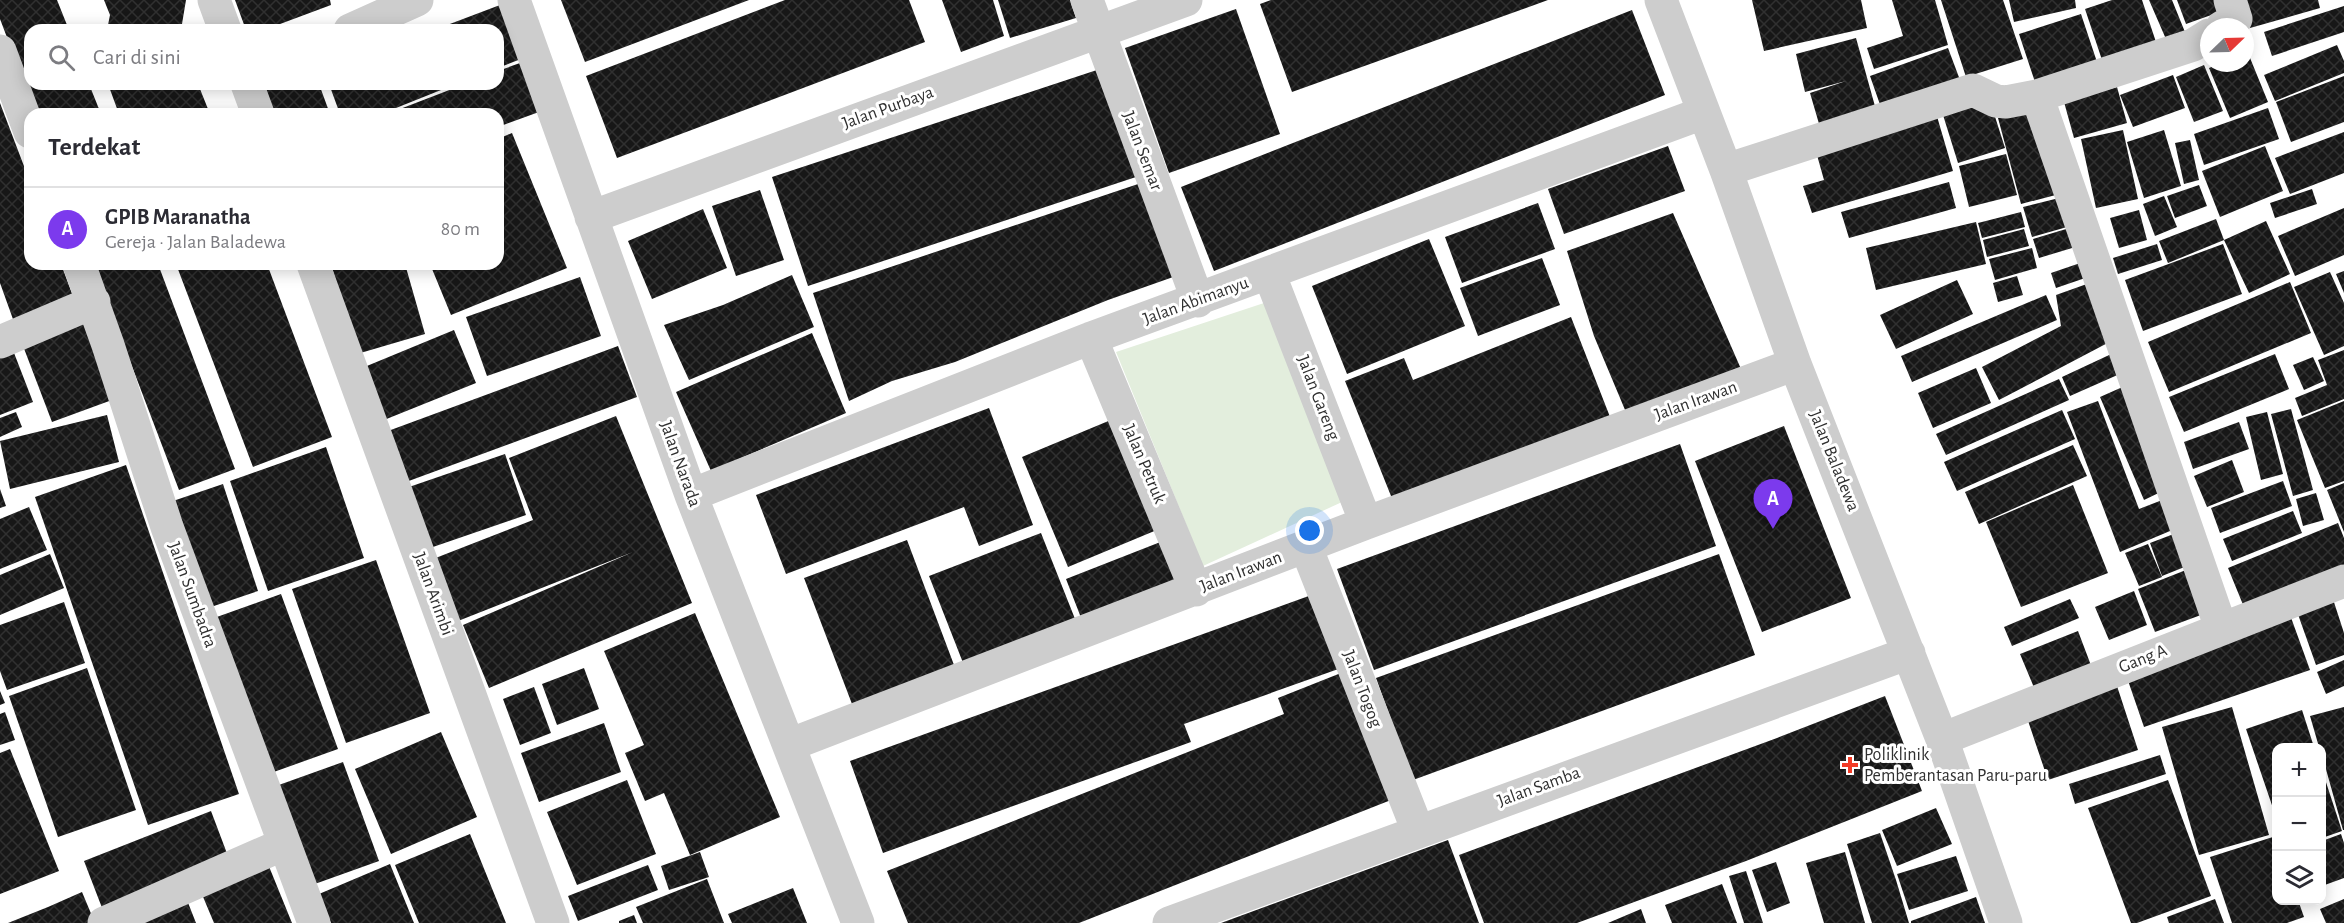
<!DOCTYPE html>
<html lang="id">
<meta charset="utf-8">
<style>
:root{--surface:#fff;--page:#f2f2f3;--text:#2b2b33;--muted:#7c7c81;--line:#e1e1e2;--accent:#7c3aed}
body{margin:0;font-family:"Alegreya Sans",sans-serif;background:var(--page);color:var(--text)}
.controls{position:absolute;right:18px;bottom:18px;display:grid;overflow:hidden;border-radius:12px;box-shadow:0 3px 15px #0003}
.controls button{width:54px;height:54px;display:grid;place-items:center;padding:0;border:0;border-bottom:2px solid var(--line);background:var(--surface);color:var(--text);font:30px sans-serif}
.compass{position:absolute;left:2200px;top:18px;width:54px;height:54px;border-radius:50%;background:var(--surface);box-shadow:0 3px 15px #0003;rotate:67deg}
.you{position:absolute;left:1310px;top:531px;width:21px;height:21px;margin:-15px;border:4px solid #fff;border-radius:50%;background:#1a73e8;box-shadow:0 0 0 9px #1a73e833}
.badge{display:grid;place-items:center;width:39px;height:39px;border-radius:50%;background:var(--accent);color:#fff;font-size:20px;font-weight:700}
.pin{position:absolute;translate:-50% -50px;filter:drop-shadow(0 2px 3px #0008)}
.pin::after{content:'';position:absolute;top:32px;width:21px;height:18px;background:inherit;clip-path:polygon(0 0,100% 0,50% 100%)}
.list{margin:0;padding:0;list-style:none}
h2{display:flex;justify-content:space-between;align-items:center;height:78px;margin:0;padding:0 24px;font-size:26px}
h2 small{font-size:20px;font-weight:400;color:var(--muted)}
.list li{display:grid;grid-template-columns:39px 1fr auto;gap:18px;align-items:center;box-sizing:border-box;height:84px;padding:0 24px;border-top:2px solid var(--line)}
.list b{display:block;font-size:22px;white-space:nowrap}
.list p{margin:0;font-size:20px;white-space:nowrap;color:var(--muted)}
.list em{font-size:20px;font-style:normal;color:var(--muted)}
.icon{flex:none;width:33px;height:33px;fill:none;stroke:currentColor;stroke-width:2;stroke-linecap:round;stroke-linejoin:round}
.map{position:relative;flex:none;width:2344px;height:923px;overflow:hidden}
.search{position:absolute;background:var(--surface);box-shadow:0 3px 15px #0003;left:24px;top:24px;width:480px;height:66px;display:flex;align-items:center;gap:15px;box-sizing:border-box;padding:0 21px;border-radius:18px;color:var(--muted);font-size:22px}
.panel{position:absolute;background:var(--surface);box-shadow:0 3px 15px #0003;left:24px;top:108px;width:480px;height:162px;border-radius:18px}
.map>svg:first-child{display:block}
.park{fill:#e3eedd}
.building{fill:url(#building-cross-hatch)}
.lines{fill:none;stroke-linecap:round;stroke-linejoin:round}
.minor{stroke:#cdcdcd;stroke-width:33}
.poi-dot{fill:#f23b26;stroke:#fff;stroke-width:2}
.labels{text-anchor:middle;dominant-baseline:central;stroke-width:6;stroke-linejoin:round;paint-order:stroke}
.street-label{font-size:18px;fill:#303030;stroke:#fff}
.poi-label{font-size:18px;fill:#303030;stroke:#fff;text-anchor:start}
</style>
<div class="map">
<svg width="2344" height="923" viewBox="0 0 2344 923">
<defs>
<pattern id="building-cross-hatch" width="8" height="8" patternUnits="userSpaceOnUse" patternTransform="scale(1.5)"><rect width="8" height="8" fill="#171717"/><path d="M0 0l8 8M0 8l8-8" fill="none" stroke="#303030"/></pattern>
</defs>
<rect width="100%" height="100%" fill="#fff"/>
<path class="park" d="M1264 303 1342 502 1203 566 1116 352Z"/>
<path class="building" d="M0 0H57L69 30H30V84H89L101 114H36L0 19Z
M104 0H186L181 30H107L110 15Z
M235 0H330L331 5 264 30H246Z
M561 0H749L585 62Z
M785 0H909L925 42 617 158 586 76Z
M942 0H993L1004 36 961 52Z
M998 0H1070L1076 18 1010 38Z
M1271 0H1548L1292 92 1260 4Z
M1752 0H1861L1867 28 1764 51Z
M1892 0H1935L1948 45 1874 69 1867 48 1903 36Z
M1941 0H2003L2023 59 1966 77Z
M2009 0H2075L2076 8 2014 22Z
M2112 0H2142L2156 42 2102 60 2085 9Z
M2149 0H2172L2187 37 2169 46Z
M2177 0H2225L2228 9 2186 24Z
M2242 0H2318L2320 8 2250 28Z
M500 5 521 59 498 68V30H434Z
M2344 6V32L2272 56 2264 32Z
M1236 9 1280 134 1169 173 1125 48Z
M1632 10 1665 95 1214 271 1181 187Z
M2081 14 2098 65 2036 85 2019 34Z
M1856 38 1878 117 1822 134 1810 93 1846 81 1805 92 1796 54Z
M2337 45 2344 61V73L2275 101 2264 75Z
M1948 48 1963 88 1884 116 1870 76Z
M2248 53 2268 102 2230 118 2209 68 2222 63H2245V54Z
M520 63 539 112 498 127V114H387L465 84H498V71Z
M2204 65 2223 111 2194 122 2176 77Z
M1106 67 1142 175 808 286 772 177Z
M2173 75 2185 108 2133 127 2120 95Z
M2344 76V122L2291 142 2276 102Z
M108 84H198L210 114H119Z
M274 84H319L330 114H268L260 89Z
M329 84H456L381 114H340Z
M2117 87 2127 123 2074 138 2064 102Z
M1990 101 2005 148 1958 163 1943 115Z
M0 103 30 182V264H61L74 299 14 322 0 283Z
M2039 107 2067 192 2021 204 1998 118Z
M2268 108 2279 139 2204 165 2194 134Z
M1936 113 1953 171 1812 213 1803 186 1824 180 1815 148Z
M2123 130 2138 199 2096 208 2081 139Z
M2164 130 2181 186 2144 198 2127 142Z
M2344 132V173L2290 194 2275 158Z
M512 133 567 268 451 315 430 264H498V139Z
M2190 140 2199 180 2184 184 2175 143Z
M1668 146 1685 191 1564 234 1548 189Z
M2265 146 2283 191 2220 217 2202 171Z
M2006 154 2017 195 1969 207 1959 166Z
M1147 181 1176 276 1108 300 955 362 892 381 849 401 813 293Z
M1949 182 1956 208 1849 238 1841 212Z
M2199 185 2207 206 2175 218 2167 196Z
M2312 189 2317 204 2275 218 2270 203Z
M760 190 784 260 736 276 712 206Z
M2164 196 2177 227 2155 236 2143 204Z
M2059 198 2067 227 2032 237 2023 207Z
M1538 203 1555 249 1462 283 1445 237Z
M2344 208V255L2295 276 2278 236Z
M703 209 727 268 652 299 628 241Z
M2139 210 2147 240 2119 248 2110 218Z
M2021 212 2025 227 1982 238 1978 223Z
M1673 213 1741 369 1628 417 1594 336 1567 251Z
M2216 219 2224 240 2168 263 2159 241Z
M2266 221 2290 274 2249 293 2224 240Z
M1976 222 1986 264 1876 290 1866 248Z
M2076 226 2082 245 2039 258 2033 239Z
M2024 229 2029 246 1987 257 1983 240Z
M1429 239 1465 326 1347 374 1312 286Z
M2157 244 2162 260 2118 274 2113 258Z
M2223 244 2242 294 2143 331 2125 280Z
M2032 248 2037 268 1995 280 1989 259Z
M1542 258 1560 305 1478 336 1460 288Z
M2089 260 2094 275 2056 288 2051 273Z
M93 264H158L235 469 179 490Z
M176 264H267L332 437 253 467Z
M331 264H405L425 334 357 354Z
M2344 271V293L2336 274Z
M2330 272 2344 303V346L2324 355 2294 287Z
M792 275 814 327 689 380 664 325 723 305Z
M2017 276 2023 295 1998 302 1993 283Z
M580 277 601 336 487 376 466 317Z
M1957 280 1973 314 1896 349 1880 315Z
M2098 280 2119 337 1999 400 1982 367 2061 326 2056 295Z
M2290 282 2311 333 2169 392 2148 342Z
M2046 295 2057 320 1912 382 1901 356Z
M81 317 112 400 52 422 20 338Z
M1571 317 1612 422 1395 506 1345 381 1404 358 1413 380Z
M454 330 476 383 384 420 362 368Z
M812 333 846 413 711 471 676 392Z
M9 340 33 402 0 415V343Z
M618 346 637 397 406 482 388 431Z
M2122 349 2131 369 2070 396 2062 377Z
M2344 350V399L2302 416 2295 398 2327 385 2318 360Z
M2275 354 2289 389 2184 432 2169 397Z
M2313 357 2324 381 2304 390 2293 365Z
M1976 368 1991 403 1933 428 1918 393Z
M2059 379 2069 400 1946 455 1936 434Z
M2127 385 2169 488 2144 500 2100 397Z
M2098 401 2139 509 2170 497 2182 526 2120 552 2067 412Z
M2344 401V481L2325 488 2297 420Z
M989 408 1033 525 979 546 964 507 786 574 756 495Z
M2291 409 2313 490 2293 496 2271 414Z
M2062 410 2075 439 1957 491 1944 462Z
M16 412 22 427 0 437V418Z
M2267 412 2283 474 2261 480 2246 417Z
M107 415 119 462 10 489 0 441Z
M616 416 692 603 489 688 463 625 633 552 458 621 433 559 533 520 509 458Z
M1118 417 1164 527 1068 567 1022 457Z
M2239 422 2249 449 2193 469 2184 442Z
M1784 426 1851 598 1762 632 1695 461Z
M1680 444 1716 546 1374 670 1337 569Z
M2073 445 2087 476 1979 524 1965 492Z
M326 447 364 558 268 591 230 481Z
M505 454 526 515 430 548 409 487Z
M2232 460 2244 492 2207 507 2194 476Z
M126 465 239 794 148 825 35 497Z
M2283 481 2292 506 2220 533 2211 508Z
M2344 483V532L2327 490Z
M223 484 258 591 208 608 173 501Z
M2073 485 2108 573 2021 607 1986 522Z
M0 489 6 506 0 508Z
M2316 493 2324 520 2303 526 2296 499Z
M29 507 47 550 0 569V519Z
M2293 511 2302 533 2232 561 2223 539Z
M2338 523 2344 538V571L2246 612 2228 568Z
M2179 532 2192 564 2162 576 2150 543Z
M1041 533 1079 629 967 673 929 576Z
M907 540 954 665 852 704 804 578Z
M1163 541 1182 590 1085 628 1066 579Z
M2148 544 2162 577 2139 586 2125 553Z
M50 554 64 588 0 615V575Z
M1719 554 1755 655 1413 780 1376 678Z
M376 560 430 713 346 743 292 589Z
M2191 568 2209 612 2155 632 2138 589Z
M2134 591 2147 625 2109 640 2095 607Z
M1317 593 1344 667 1184 724 1191 742 883 853 850 761Z
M2331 593 2344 633V655L2316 665 2295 606Z
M281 594 338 749 271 773 214 618Z
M2070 599 2079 618 2012 646 2004 627Z
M64 602 85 663 7 690 0 671V625Z
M2289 612 2310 670 2144 727 2124 669Z
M695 613 780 817 690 855 664 793 645 801 625 753 644 745 604 651Z
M2078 631 2092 668 2035 690 2020 654Z
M2344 660V686L2326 694 2317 672Z
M87 668 136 810 58 837 9 696Z
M584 668 599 709 557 725 542 684Z
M1341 673 1391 800 1079 923H908L887 871 1284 714 1278 698Z
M2116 683 2138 750 2048 780 2025 712Z
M534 687 551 733 520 745 503 699Z
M0 691 5 703 0 705Z
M1885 696 1922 791 1746 861 1577 923H1484L1459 855 1777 738Z
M2232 707 2269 835 2199 855 2162 727Z
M2344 707V830H2343L2322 755V747H2319L2310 716Z
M2302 710 2314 747 2276 748V817L2246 729Z
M5 712 15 740 0 745V714Z
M604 723 621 772 539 802 521 753Z
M441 732 477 817 391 854 355 769Z
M10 749 59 871 0 894V753Z
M2160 755 2166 774 2075 804 2069 784Z
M343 762 379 861 312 885 276 786Z
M2322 770 2342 831 2322 838Z
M627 780 656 854 577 885 547 812Z
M2168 780 2211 896 2137 923H2131L2088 808Z
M1936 808 1952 844 1897 866 1882 830Z
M211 811 231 864 104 913 84 861Z
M1880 833 1896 880 1909 923H1872L1847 844Z
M470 834 506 923H419L395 865Z
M2341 834 2344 843V878L2322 886V841Z
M2276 836V900H2298L2304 917 2287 923H2232L2210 857Z
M1448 840 1479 923H1221Z
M700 852 709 877 669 890 661 866Z
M1845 852 1865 923H1824L1806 863Z
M1956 856 1968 891 1909 910 1897 874Z
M1776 862 1790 903 1767 912 1752 870Z
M268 864 292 923H214L201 892Z
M390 864 414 923H331L319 894Z
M648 865 658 890 578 921 568 896Z
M1746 871 1763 923H1744L1729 876Z
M707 879 724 923H643L636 907Z
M1722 884 1737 923H1672L1665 905Z
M793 888 807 923H732L728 914Z
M82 892 95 923H8L48 907Z
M185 895 196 923H119Z
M1976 897 1985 923H1911V921Z
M2215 899 2224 923H2169L2167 917Z
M2344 899V923H2326L2320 909Z
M1641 909 1646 923H1608Z
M634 915 637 923H619V921Z"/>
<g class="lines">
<path class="minor" d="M214 0 225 30
M514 0 691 495 858 923
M1087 0 1198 301
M1661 0 1726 170 1795 364 1942 739 2006 923
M2222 27 2236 19 2230 0
M350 30 417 0
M0 51 30 132
M247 84 258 114
M2037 96 2221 628
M1726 170 1973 90 1996 101 2006 102 2037 96 2193 45 2209 35
M591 217 1186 0
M79 264 108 345 167 527 314 923
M313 264 553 923
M1269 273 1366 523
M1091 338 1196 590
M0 342 94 302
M691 495 1091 338 1703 113
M1306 547 1418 831
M1942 739 2344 581
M789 745 1366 523 1795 364
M104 923 284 844
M1169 923 1909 653"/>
</g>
<path class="poi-dot" d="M1847 756h6v6h6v6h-6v6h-6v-6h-6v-6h6z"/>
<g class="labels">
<g class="street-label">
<text transform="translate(888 108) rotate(-20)">Jalan Purbaya</text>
<text transform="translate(1142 151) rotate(69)">Jalan Semar</text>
<text transform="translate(1196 301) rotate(-20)">Jalan Abimanyu</text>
<text transform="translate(1318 398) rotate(69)">Jalan Gareng</text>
<text transform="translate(1696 401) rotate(-20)">Jalan Irawan</text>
<text transform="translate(1834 461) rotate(68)">Jalan Baladewa</text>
<text transform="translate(680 464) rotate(70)">Jalan Narada</text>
<text transform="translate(1144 464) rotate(67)">Jalan Petruk</text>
<text transform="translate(1241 572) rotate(-21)">Jalan Irawan</text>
<text transform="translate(433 594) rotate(70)">Jalan Arimbi</text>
<text transform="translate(192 595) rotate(70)">Jalan Sumbadra</text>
<text transform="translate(2143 659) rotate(-22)">Gang A</text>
<text transform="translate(1362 689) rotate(69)">Jalan Togog</text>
<text transform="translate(1539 787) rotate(-20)">Jalan Samba</text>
</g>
<g class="poi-label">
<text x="1864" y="755">Poliklinik<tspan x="1864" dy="21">Pemberantasan Paru-paru</tspan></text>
</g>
</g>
</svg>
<div class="controls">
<button>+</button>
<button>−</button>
<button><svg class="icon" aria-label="layers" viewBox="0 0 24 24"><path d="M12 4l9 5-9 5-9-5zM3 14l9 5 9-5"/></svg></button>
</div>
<svg class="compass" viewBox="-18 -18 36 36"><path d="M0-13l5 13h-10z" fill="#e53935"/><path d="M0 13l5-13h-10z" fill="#7c7c81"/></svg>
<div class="you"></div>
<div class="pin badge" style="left:1773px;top:529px">A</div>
<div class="search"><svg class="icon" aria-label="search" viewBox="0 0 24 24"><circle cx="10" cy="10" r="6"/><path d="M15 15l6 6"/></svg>Cari di sini</div>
<section class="panel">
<h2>Terdekat<small></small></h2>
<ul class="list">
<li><span class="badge">A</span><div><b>GPIB Maranatha</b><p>Gereja · Jalan Baladewa</p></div><em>80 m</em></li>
</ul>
</section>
</div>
